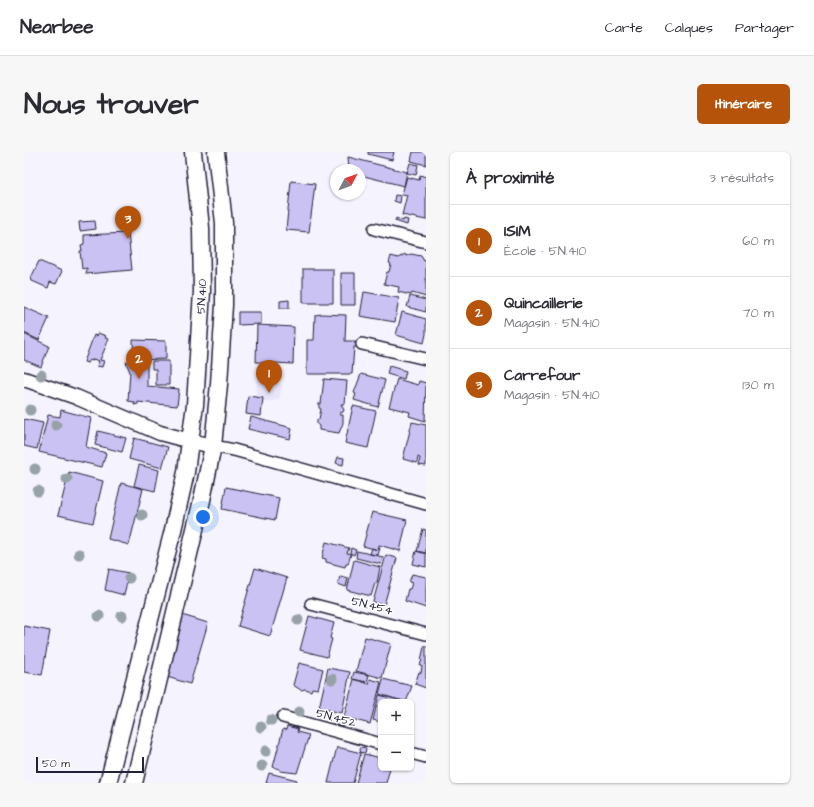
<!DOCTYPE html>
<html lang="fr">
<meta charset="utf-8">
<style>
:root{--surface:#fff;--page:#f7f7f7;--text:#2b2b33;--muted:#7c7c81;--line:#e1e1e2;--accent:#b45309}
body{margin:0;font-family:"Architects Daughter",sans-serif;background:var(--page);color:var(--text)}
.controls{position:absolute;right:12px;bottom:12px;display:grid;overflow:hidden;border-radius:6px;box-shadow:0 1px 3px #0004}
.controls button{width:36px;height:36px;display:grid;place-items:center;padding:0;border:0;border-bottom:1px solid var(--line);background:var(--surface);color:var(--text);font:20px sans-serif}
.compass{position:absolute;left:306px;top:12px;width:36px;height:36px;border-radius:50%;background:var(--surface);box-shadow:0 1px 3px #0004;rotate:49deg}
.scale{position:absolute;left:12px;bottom:10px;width:108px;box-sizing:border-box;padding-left:4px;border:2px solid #22223b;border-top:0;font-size:11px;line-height:14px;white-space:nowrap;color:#22223b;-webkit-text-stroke:3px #fff;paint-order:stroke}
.you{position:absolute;left:179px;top:365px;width:14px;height:14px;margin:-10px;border:3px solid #fff;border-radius:50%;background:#1a73e8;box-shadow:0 0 0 6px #1a73e833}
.badge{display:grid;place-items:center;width:26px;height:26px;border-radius:50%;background:var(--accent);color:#fff;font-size:13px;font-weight:700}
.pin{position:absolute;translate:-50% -33px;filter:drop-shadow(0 1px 2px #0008)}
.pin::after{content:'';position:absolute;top:21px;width:14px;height:12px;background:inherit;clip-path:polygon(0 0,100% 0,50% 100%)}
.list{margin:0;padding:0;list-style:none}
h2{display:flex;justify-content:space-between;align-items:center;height:52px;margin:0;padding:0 16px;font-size:17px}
h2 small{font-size:13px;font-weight:400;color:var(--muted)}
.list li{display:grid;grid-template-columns:26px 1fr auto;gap:12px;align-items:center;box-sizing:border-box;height:72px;padding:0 16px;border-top:1px solid var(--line)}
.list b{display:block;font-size:15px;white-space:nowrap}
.list p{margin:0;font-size:13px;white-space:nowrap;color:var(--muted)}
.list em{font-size:13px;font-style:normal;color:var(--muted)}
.map{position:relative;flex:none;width:402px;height:631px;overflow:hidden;border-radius:6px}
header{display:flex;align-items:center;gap:24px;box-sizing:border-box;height:56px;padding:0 20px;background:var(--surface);border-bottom:1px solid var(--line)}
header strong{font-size:19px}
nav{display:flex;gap:22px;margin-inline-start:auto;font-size:14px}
.intro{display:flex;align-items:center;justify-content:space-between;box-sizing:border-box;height:96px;padding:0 24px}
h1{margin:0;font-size:28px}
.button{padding:10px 18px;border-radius:6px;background:var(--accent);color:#fff;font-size:14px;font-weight:700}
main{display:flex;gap:24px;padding:0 24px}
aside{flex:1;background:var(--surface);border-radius:6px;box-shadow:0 1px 3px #0004}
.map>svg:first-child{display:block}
.built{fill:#e8e4fa}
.building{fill:#cbc2f4;stroke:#22223b}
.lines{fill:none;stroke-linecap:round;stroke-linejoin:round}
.minor-casing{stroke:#22223b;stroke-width:14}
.tertiary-casing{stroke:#22223b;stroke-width:17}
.secondary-casing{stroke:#22223b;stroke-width:19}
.minor{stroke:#fff;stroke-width:11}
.tertiary{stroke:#fff;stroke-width:14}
.secondary{stroke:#fff;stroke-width:16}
.tree{fill:#97a2a8}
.labels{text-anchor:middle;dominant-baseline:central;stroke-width:3;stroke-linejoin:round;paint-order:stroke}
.street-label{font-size:12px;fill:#22223b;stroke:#fff}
</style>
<header>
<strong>Nearbee</strong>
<nav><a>Carte</a><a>Calques</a><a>Partager</a></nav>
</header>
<div class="intro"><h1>Nous trouver</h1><a class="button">Itinéraire</a></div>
<main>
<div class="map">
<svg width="402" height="631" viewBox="0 0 402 631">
<rect width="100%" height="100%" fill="#f5f3fd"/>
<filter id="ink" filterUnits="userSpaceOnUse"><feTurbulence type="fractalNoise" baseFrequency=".025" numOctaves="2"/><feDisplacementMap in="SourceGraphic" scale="8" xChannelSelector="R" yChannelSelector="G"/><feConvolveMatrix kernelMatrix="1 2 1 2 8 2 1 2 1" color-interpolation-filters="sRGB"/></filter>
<g filter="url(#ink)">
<path class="built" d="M232 227 258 233 255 248 234 250Z"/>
<path class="building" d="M344 0H370L368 8 344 2Z
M389 0H402V13L387 9Z
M324 5 383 20 380 34 336 23V18H325Z
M386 11 394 13 392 23 383 21Z
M396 23 402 25V68L378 63 383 43 378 42 383 25 395 28Z
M267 29 291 32 285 80 262 78Z
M371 43 377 44 376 51 370 49Z
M372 66 379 69 380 67 384 68 383 73 371 69Z
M71 69 72 77 56 79 55 70Z
M104 81 108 118 62 122 63 116 58 117 56 99H58L57 93 60 92V83Z
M381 102 382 104 387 102 397 104 400 109 402 108V145L388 141 387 143 374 140 375 135 360 132 363 120H365L367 112 365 111 367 104 374 106Z
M15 109 38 119 32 132 26 130 24 136 8 129 7 126Z
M279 117H309V151H279Z
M317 121H331V153H317Z
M340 140 375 146 371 170 336 164Z
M386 144 402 148V160L383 155Z
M265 148V156H256V149Z
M0 155 25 166 15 188 0 181Z
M214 160H237V172L214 173Z
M378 160 402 167V182L400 191 372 183Z
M297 162 322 163 321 189H330V191H333V195H330L328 222H283V188H290L291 163Z
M233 173 270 175 269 212 232 210Z
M74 181 82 184 81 186 85 187 76 208 80 209 78 215 73 214 75 209 69 207V209L66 208 64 211 60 210 70 183 73 184Z
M0 182 25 194 17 215 0 208Z
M109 188 142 189V207L110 208Z
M128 209H145V233H132V217H128Z
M102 210 123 212V234L155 237 153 254 114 250V252L110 253 111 250 104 249 106 220Z
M365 214 382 219 380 227 363 222Z
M337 222 361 228 354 255 330 248 332 242 330 241Z
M300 227 323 229 321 252H317L320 258 319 260 316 261V263H319V271L315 281 295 278V274L293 272V268L295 267 297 257 295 256V251L297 252Z
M373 227 394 233 395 229 402 231 401 269 385 264 386 260 365 255Z
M224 244 239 246 237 264 222 262Z
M329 254 352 259 344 296 321 291Z
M37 258 67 266 62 295 82 301 78 315 15 300 24 263 36 265Z
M227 265 268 276 266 287 224 277Z
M0 267 19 271 13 297 0 294Z
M388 270 402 273V314L395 313 396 306 394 305 393 311 379 307Z
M74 279 102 286 98 300 71 293Z
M110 286 144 295 138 316 105 307Z
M314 305 320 306 319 313 312 311Z
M115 313 135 318 131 339 110 334Z
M45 320 79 329 69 371 34 363Z
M97 331 119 337 105 393 84 387Z
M202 335 255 346 251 368 198 357Z
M348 360 383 368 376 399 355 393 354 398 339 394Z
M399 377 402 378V401L393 399Z
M302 390 325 396 323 401 327 402 324 412H322L321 415 302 410V407L298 406Z
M327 396 332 398 330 403 326 401Z
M348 396 354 398V396H356L354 403 346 402Z
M333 399 359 405 357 412 332 406Z
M392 399 402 402V415L389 412Z
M362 403 373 406 360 453 349 450Z
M330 408 356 415 353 431H351L347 444 323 438Z
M231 416 263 426 246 484 214 474Z
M85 417 105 421 100 443 81 438Z
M388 422 402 425V456L381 449 384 437H386L388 431 385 430Z
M316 424 324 426 322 435 314 432Z
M158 463 184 471 166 532 140 524Z
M285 464 310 471 306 486 308 487 303 505 276 498Z
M0 474 26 479 18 523 0 520Z
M341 485 367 492 358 526 332 519Z
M401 493 402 494V536L391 532 395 520 397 521 398 514 396 513 398 508H397L400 495Z
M275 511 299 517 294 537 288 536 287 539 281 537 277 538 269 533Z
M304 516 326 520 318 561 295 556Z
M330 520 345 523 343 530 328 527Z
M330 527 345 532 346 527 357 530 346 572 320 565Z
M359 527 388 534 382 550 355 542Z
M355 543 383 550H357V572V570L349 568Z
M263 574 274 577 273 580 285 583 273 621 256 619V617L249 615 259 577 262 578Z
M336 598a3 3 0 1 1 6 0a3 3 0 1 1-6 0Z
M313 595 337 601 329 631H304Z
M340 602 357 606V616H366L362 631H332Z
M245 621 273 628 272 631H242Z"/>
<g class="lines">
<g class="minor-casing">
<path id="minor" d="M350 77 402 90
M338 192 402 207
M189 294 210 298 402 352
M287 452 402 482
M259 565 357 592
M387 601 402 605"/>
</g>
<g class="tertiary-casing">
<path id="tertiary" d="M0 227 52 245 136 281 166 289 189 294"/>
</g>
<g class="secondary-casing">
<g id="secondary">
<path id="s1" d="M84 631 149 378 162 320 166 289 171 253 178 139 177 76 169 0"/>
<path d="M110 631 178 348 189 294 195 232 200 153V71L192 0"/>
</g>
</g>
<use href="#minor" class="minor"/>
<use href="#tertiary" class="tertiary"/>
<use href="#secondary" class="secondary"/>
</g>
<g class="tree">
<circle cx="17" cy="223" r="5.5"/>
<circle cx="6" cy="258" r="5.5"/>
<circle cx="32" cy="273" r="5.5"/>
<circle cx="11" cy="317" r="5.5"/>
<circle cx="43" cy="327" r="5.5"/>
<circle cx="14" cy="339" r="5.5"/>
<circle cx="118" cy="363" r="5.5"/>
<circle cx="55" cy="402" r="5.5"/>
<circle cx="105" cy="426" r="5.5"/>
<circle cx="75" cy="464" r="5.5"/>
<circle cx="98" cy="464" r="5.5"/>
<circle cx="274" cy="468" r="5.5"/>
<circle cx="308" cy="527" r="5.5"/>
<circle cx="275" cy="560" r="5.5"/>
<circle cx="247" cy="568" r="5.5"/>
<circle cx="237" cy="575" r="5.5"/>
<circle cx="242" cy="599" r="5.5"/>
<circle cx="238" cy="614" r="5.5"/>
</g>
</g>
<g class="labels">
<g class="street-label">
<text stroke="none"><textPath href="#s1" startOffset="497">5N.410</textPath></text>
<text transform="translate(348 454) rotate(15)">5N.454</text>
<text transform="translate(312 566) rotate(15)">5N.452</text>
</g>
</g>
</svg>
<div class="controls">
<button>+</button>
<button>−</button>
</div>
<svg class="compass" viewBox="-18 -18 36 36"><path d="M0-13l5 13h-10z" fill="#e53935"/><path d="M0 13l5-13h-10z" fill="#7c7c81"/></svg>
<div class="scale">50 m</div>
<div class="you"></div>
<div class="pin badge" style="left:245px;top:241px">1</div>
<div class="pin badge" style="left:115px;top:227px">2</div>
<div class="pin badge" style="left:104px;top:87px">3</div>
</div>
<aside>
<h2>À proximité<small>3 résultats</small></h2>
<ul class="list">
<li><span class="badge">1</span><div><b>ISIM</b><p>École · 5N.410</p></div><em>60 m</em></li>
<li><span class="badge">2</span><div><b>Quincaillerie</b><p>Magasin · 5N.410</p></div><em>70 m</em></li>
<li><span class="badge">3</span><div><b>Carrefour</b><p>Magasin · 5N.410</p></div><em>130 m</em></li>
</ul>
</aside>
</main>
